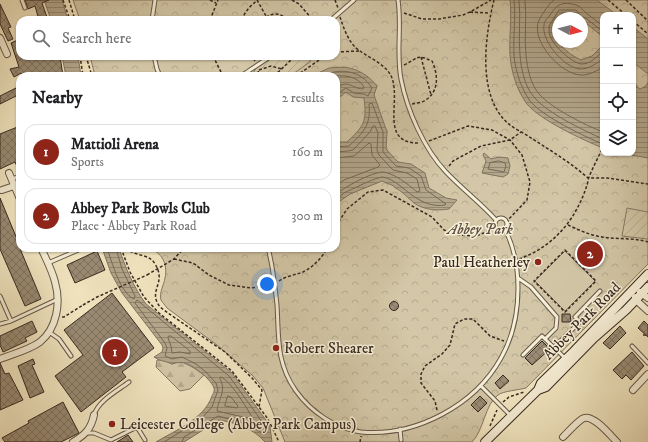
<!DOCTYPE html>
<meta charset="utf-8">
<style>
:root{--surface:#fff;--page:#f6f6f6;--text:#202124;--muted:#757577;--line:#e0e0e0;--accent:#8f2418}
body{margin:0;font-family:"IM FELL DW Pica",serif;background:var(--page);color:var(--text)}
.controls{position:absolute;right:12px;top:12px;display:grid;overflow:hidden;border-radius:8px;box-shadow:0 1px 3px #0004}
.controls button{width:36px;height:36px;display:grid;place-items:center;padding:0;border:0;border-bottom:1px solid var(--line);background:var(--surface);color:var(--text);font:20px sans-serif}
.compass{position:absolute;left:552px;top:12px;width:36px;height:36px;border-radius:50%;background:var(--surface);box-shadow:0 1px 3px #0004;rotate:97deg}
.you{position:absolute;left:267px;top:284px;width:14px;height:14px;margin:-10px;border:3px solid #fff;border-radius:50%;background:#1a73e8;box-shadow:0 0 0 6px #1a73e833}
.badge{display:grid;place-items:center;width:26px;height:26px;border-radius:50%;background:var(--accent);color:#fff;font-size:13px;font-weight:700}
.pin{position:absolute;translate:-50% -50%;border:2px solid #fff;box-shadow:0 1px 4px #0006}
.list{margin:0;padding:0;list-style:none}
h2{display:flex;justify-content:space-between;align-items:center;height:52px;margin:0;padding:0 16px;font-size:17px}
h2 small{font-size:13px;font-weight:400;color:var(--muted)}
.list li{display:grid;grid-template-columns:26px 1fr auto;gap:12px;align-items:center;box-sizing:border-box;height:56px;margin:0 8px 8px;padding:0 8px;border:1px solid var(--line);border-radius:12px}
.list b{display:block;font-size:15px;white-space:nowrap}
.list p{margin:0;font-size:13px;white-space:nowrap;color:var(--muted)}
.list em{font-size:13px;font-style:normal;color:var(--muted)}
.icon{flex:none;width:22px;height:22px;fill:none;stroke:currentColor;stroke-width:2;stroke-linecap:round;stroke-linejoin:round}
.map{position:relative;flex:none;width:648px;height:442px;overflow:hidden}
.search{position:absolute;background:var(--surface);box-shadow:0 1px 3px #0004;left:16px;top:16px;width:324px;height:44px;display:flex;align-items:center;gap:10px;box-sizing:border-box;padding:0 14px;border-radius:12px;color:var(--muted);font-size:15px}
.panel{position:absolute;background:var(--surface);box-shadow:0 1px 3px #0004;left:16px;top:72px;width:324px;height:180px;border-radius:12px}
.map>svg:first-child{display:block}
.forest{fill:url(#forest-firs);stroke:#857864}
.park{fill:url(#park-crowns);stroke:#857864;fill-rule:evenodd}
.garden{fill:url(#garden-furrows);stroke:#857864}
.pitch{fill:#d3c7a7;stroke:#857864}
.water{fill:url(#water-rules);stroke:#817461}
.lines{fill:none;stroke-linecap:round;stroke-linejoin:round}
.shore{stroke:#756856;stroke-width:1}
.building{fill:url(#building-cross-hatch);stroke:#372820}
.lane-casing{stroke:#665849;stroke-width:5}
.street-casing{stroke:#665849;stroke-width:8}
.secondary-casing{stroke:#372820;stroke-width:10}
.path{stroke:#372820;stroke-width:1.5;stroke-dasharray:3 2;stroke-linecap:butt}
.lane{stroke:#f7f0d8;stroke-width:3}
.street{stroke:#f7f0d8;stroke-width:6}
.secondary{stroke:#f7f0d8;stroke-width:8}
.path-bridge{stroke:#372820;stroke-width:1.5;stroke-dasharray:3 2;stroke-linecap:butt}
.poi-dot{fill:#8f2418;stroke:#f7f0d8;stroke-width:1.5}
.labels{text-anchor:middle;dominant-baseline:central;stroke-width:3;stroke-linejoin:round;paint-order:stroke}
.park-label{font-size:15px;font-style:italic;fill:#5e5042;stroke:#f7f0d8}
.poi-label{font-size:15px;fill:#372820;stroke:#f7f0d8;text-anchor:start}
.street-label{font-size:15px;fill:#372820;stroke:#f7f0d8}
</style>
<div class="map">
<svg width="648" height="442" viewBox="0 0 648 442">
<defs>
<pattern id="forest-firs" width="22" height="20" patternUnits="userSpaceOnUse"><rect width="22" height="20" fill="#d3c7a7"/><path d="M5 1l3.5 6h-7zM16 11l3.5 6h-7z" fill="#b6ab8f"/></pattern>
<pattern id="park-crowns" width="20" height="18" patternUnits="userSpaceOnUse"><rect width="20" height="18" fill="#d3c7a7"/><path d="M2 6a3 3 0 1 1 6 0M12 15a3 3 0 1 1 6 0" fill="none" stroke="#b6ab8f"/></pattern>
<pattern id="garden-furrows" width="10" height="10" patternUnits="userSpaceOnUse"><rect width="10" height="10" fill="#d3c7a7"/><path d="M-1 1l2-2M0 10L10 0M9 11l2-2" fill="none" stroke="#b6ab8f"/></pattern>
<pattern id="water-rules" width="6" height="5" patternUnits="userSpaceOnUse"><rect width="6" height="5" fill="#b3a78c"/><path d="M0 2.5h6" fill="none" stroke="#928872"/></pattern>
<pattern id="building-cross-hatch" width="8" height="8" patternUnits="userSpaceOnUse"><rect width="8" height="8" fill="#998c75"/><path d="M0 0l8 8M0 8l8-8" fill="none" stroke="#7e7260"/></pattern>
</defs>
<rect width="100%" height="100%" fill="#f3e8c3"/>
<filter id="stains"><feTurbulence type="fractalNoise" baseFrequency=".005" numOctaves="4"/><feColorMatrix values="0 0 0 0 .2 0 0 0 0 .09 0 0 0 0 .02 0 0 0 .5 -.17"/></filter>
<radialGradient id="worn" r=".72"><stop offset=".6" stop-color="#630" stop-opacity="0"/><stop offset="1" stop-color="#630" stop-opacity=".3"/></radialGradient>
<path class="forest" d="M157 360 167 361 172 364 180 361 194 368 204 375 190 389 180 391 156 367Z"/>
<path class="park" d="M73 0H648V264L526 388C519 390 503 391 498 395 485 404 484 430 472 442H285L263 388 253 376 217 345 167 308C165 305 162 302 161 300 159 292 164 285 165 278 168 264 162 252 148 248H336V76H95L90 56H336V20H80ZM603 15H633V153H603ZM558 18H582V42H558Z"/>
<path class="garden" d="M275 56H312L310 62 290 76H255L254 71 257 68Z
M627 208 648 212V239L622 236Z"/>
<path class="pitch" d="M565 251 595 281 565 311 535 281Z"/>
<path class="water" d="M44 0H62L68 20H51Z
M510 0H597L617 15H603V37L582 20V18H579L574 13H562L553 27C556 43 566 53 581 60L592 56 603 45V148C583 140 540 120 527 104 517 91 511 71 510 55 509 37 512 18 510 0Z
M633 27 648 39V74L633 62Z
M62 56H78L81 76H66Z
M344 67C358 69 368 75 377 86L374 95 387 132 386 149 398 162 411 164 425 173 429 188 446 198 457 200 449 209C437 211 424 210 414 203 407 197 402 191 394 187V186L382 181 350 194 336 204V142H347C364 126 367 122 364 98L353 97 346 92 336 100V76H312L329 68Z
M633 79 635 80 636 86 640 89 646 86 648 82V158L620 153H633Z
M484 153 491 159 499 157 508 158 510 166 508 174 503 177 482 173 486 161 483 155Z
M102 248H119C125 267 134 288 146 304L232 373 268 423 270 427 272 442H265C253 428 236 423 219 420L184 442H156C176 430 204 419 212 396 213 394 215 391 214 388 212 382 204 375 200 372 190 364 184 360 172 364 166 361 159 361 154 357L162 352 163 348 162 345 122 293 111 273Z"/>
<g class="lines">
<path class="shore" d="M514 0C516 18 513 37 514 55 515 70 521 88 530 101 542 116 585 137 603 144
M519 0C521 18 518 37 520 55 521 69 525 88 535 98 547 113 585 131 603 139
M525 0C527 18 524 37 526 55 527 68 531 86 540 95 553 109 585 125 603 132
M554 0C550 3 547 7 544 12 542 15 539 19 538 23 533 43 560 73 580 75 587 76 597 71 603 67
M603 26C597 21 591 17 586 13 582 10 581 6 576 5 563 1 557 4 550 15 548 18 544 21 544 25 541 41 565 69 581 69 589 69 598 63 603 58
M603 32 586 18 582 17 576 10H559L549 26C549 30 549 35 551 38 554 46 573 64 582 64 590 64 597 57 603 51
M321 76C339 68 360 69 372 88L368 96 364 94 354 93 346 88 336 95
M336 76C347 75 358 77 364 87L363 89C350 88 349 79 336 88
M336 147 349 146C364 132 371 125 369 104L372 103 383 132V152L396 166 409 168 421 176 426 190 446 204 445 205C426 208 413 196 399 185 395 182 389 178 383 177 376 177 355 188 348 191 344 192 340 197 336 200
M336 152 348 151 353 150 370 132 373 126H375L378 133 377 150 379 155 393 170 407 173 417 179 420 191 417 192C409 185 393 172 382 172 370 173 345 187 336 194
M336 158 354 156 369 143 371 144 372 155 380 165 378 167 344 180 336 186
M499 161 505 163 506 166 504 172 488 169 490 163Z
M107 248C112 262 120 293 134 299L135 296 122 269 116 248
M169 336H171L190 351V354L180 352 172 353 171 346 168 338Z
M221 377C231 381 246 407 252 417V419L217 411C218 399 227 391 220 379Z
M228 396 231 397 238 406 237 408 225 406Z
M164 442 201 419 212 407 218 390 216 383 206 372 196 364 182 357 172 359 165 356 167 348 165 343 135 303 137 300 229 376 258 416 267 432 266 434H264L247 424 218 416 184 437 182 442"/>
</g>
<path class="building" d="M25 0H49L42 3 48 20H39L35 6 28 9Z
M0 4 11 27 8 28 13 39 8 41 0 24Z
M20 39V56H60L63 76H36L35 73 29 76H22L21 73 14 77 10 69 19 67 11 43Z
M20 86V94L0 104V96Z
M20 126V173L15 162 0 169V134Z
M0 198 17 239H16L41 299 25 306 0 249Z
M586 242 602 256 593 266 578 252Z
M97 251 105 270 75 283 67 265Z
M112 293 154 348 122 372 126 377 81 412 55 376 83 355 64 330Z
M389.5 306a4.5 4.5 0 1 1 9 0a4.5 4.5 0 1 1-9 0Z
M562 314H570L571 322H562Z
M32 321 37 332 25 338 27 341 3 352 0 345V336Z
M644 321 648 325V337L638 328Z
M620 326 626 333 610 349 603 343Z
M542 341 550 349 532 365 525 358Z
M632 352 644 366 631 380 626 375 622 379 613 370Z
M33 359 35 364 32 365 44 392 30 398 18 366Z
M0 363 5 374 9 373 23 400 0 410Z
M503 375 509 381 500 389 495 383Z
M480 396 487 403 478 412 471 405Z
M63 402 79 433 61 442H5L2 438 29 423 28 421Z
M128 435 133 442H117Z"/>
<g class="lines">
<g class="lane-casing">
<path id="lane" d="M22 0 25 8
M398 0C402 26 396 53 401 79 407 110 424 149 446 172 462 189 481 203 496 220
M152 20 155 0
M331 20 354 0
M154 56 157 69 160 76
M241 76 271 56
M12 179 20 176
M495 224a6 6 0 1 1 12 0a6 6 0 1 1-12 0Z
M268 248C273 266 275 286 277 305 279 338 276 363 296 391 311 412 336 429 361 432 416 437 475 405 501 358 513 337 518 311 518 288 518 268 514 247 505 229
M48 263 83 248
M518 278 531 287 557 317 556 328 545 339 542 336 523 355
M0 296 11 321
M0 324 11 321 58 299
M49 332 59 339 71 356
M545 339 566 359
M632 346 648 363
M554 347 580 322 575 317 600 291
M481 386 511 416
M94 415C98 401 117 391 129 382
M400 429 401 440
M87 433H94L111 440 137 427 145 440"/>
</g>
<g class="street-casing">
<path id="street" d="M0 38 7 54
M9 173 20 199
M2 190 14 186
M640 292 648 298
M635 297 636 300 648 311
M0 359C13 354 29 350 40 342 57 328 61 303 55 282 52 270 46 259 41 248
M633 390 648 374
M563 437C569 431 575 424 582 419 592 412 610 435 617 442
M73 442C85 435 91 429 94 415"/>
</g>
<g class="secondary-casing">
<path id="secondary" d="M538 390 541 383 574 351 648 274
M485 442 538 390 546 387 594 338 626 310 648 287"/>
</g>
<path class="path" d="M63 0 70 20
M69 0 75 20
M210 0 216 3
M257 0 266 16
M292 0 299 4 313 20
M335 0 338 8
M494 0C485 36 476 98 510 125 515 129 522 132 528 136 548 149 570 162 588 178H607L648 184
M608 0 626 15
M626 0 648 21
M470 12 490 13
M404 13 422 19H439L463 15 470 12 491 0
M340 17C344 29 349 44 360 51 371 59 387 65 392 78 401 103 379 144 420 143
M210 20 218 0
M242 20C245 11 250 6 258 0
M262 20C270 13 280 11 287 20
M633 21 648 34
M336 52 359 51
M80 56 83 76
M86 56 92 76
M213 56 223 76
M251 56 255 61
M421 57 431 95
M404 65C419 58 415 54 432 61 438 74 440 92 424 101 421 103 416 103 412 104
M259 70 271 66 282 69
M258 71 260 76
M274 76 290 61 293 56
M296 76 325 56
M429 141 468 126 492 130 510 140 522 155 530 182 527 200 507 221
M449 166 453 161 481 146 510 140 521 132
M568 225C577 229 587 234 597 236 614 240 631 237 648 242
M336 226 347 209 368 192 383 190 432 217 444 230 458 235 476 236 496 228
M121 248 130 272 144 297 159 313 232 371 268 419 279 442
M126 248C135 257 149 253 155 264 166 281 151 289 157 302 159 307 164 310 168 313L225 352 252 378 262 390 259 407
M565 250 596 281 565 312 534 281Z
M174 259 193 263 209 275 229 285 251 288 271 285
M519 259C553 247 576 220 587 185 588 183 588 179 589 177 593 167 598 158 602 149
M147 275 174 259 184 248
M279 281C286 276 295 275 303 272 313 267 322 258 327 248
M62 317H64L83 305
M643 335H646
M503 402 509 397 524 392
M437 410 435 401 421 383V374L425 366 442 354 450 345 455 324 464 319H473L490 336 504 341
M490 426 497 410
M360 442 361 436"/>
<use href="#lane" class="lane"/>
<use href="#street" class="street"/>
<use href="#secondary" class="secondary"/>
<path class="path-bridge" d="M83 305 97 297 147 275"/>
</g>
<g class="poi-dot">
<circle cx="538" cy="262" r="4"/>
<circle cx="276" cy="348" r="4"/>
<circle cx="112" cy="424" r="4"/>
</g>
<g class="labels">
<g class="park-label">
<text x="480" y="229">Abbey Park</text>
</g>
<g class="poi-label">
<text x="530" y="262" text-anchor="end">Paul Heatherley</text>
<text x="284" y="348">Robert Shearer</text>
<text x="120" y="424">Leicester College (Abbey Park Campus)</text>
</g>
<g class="street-label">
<text transform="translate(582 321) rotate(-45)">Abbey Park Road</text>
</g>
</g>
<rect width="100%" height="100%" filter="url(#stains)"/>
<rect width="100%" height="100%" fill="url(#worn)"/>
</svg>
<div class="controls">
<button>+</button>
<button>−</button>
<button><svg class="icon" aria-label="locate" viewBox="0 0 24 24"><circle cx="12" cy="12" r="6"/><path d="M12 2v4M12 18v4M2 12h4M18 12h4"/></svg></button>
<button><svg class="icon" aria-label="layers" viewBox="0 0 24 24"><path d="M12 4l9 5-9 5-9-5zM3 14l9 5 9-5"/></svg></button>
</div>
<svg class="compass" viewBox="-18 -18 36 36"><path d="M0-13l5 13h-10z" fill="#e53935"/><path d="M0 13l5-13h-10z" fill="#757577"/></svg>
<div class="you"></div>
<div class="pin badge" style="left:115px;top:352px">1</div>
<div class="pin badge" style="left:590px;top:254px">2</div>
<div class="search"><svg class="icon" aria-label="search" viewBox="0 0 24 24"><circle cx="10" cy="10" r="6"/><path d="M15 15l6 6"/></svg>Search here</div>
<section class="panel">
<h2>Nearby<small>2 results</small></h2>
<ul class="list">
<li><span class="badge">1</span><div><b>Mattioli Arena</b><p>Sports</p></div><em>160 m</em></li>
<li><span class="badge">2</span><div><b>Abbey Park Bowls Club</b><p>Place · Abbey Park Road</p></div><em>300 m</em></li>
</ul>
</section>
</div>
